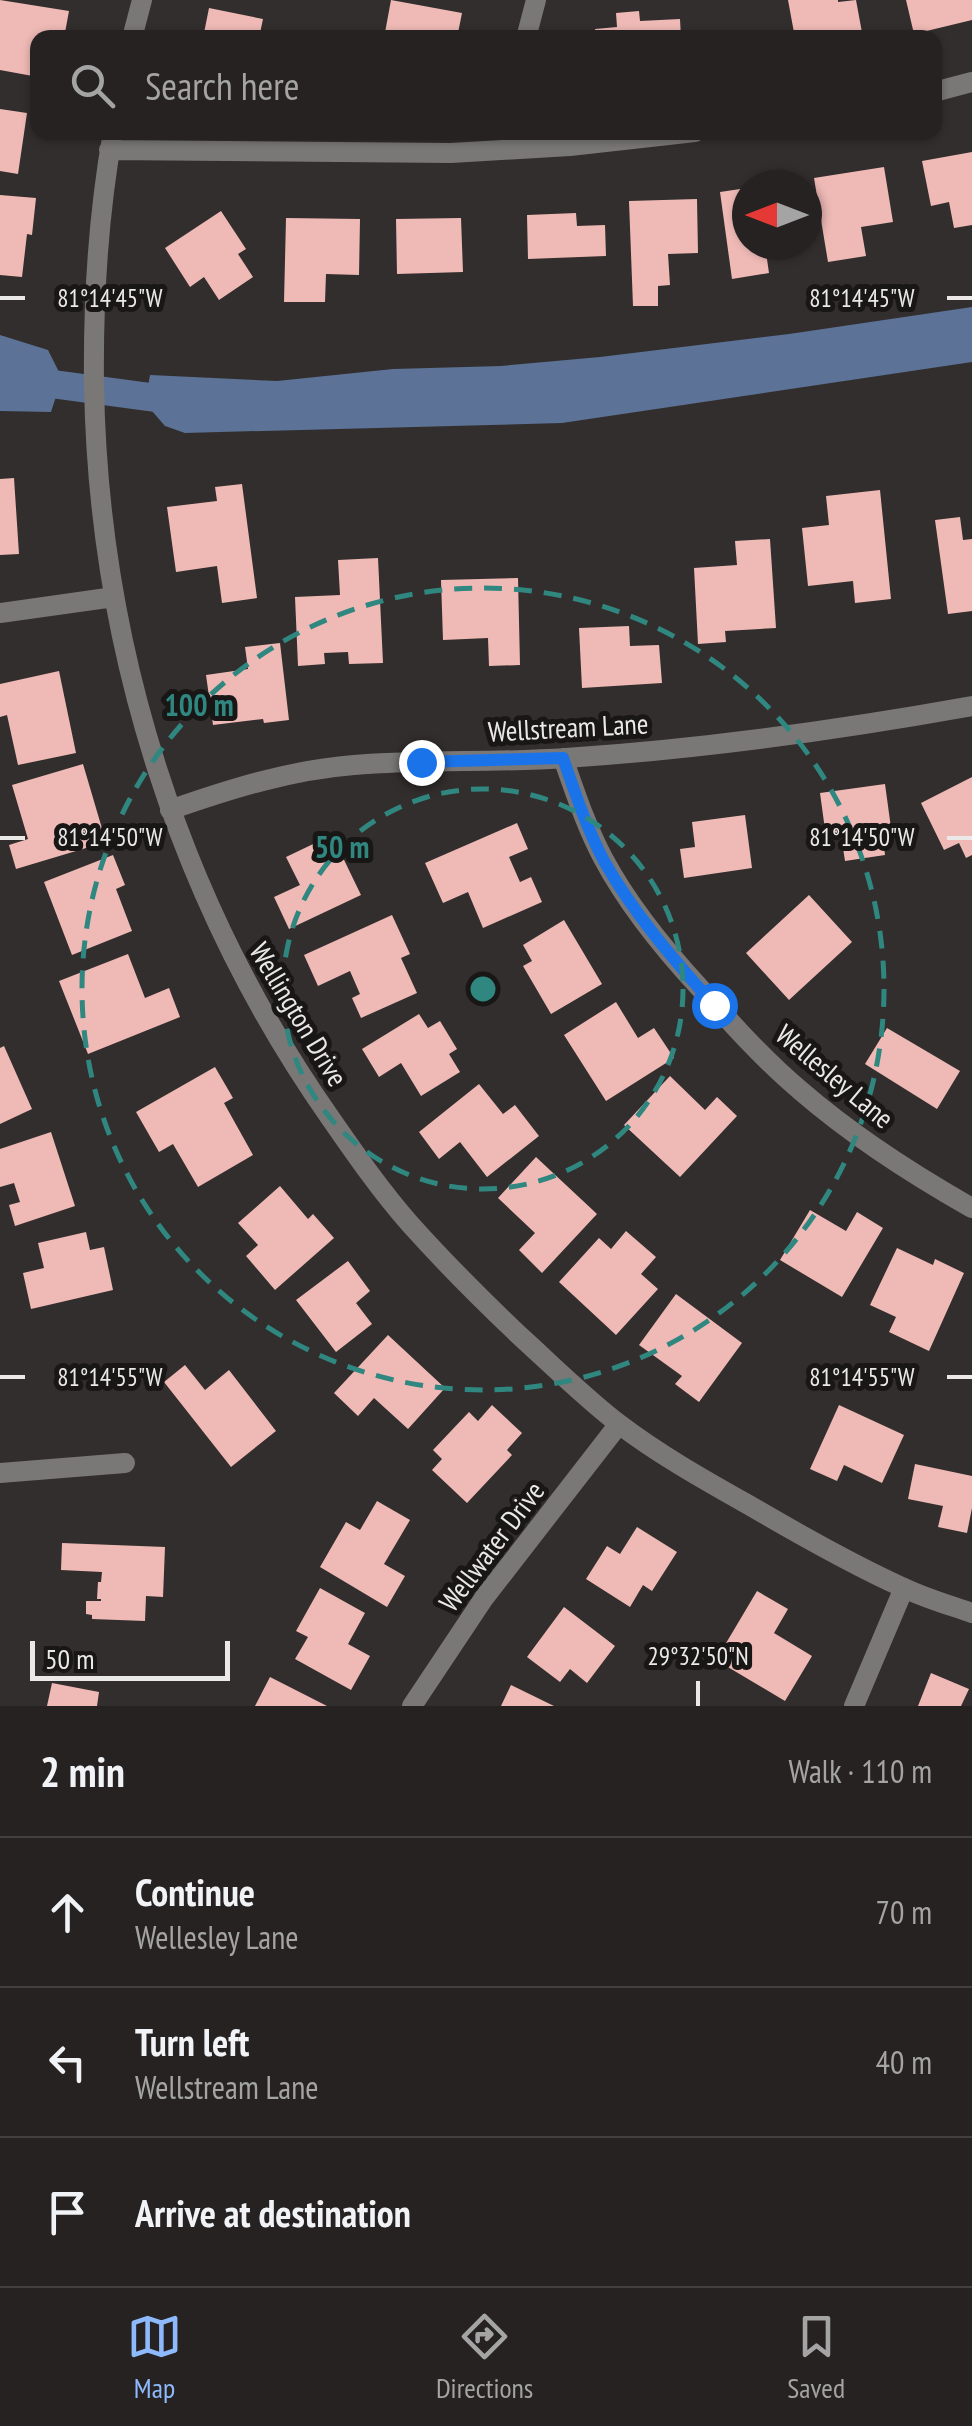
<!DOCTYPE html>
<meta charset="utf-8">
<style>
:root{--surface:#262222;--page:#2e2a2a;--text:#f1f3f6;--muted:#a4a4a5;--line:#423f40;--accent:#8eb9fc}
body{margin:0;font-family:"PT Sans Narrow",sans-serif;background:var(--page);color:var(--text)}
.compass{position:absolute;left:732px;top:170px;width:90px;height:90px;border-radius:50%;background:var(--surface);box-shadow:0 2px 8px #0004;rotate:270deg}
.scale{position:absolute;left:30px;bottom:25px;width:200px;box-sizing:border-box;padding-left:10px;border:5px solid #ebe8e8;border-top:0;font-size:28px;line-height:35px;white-space:nowrap;color:#ebe8e8;-webkit-text-stroke:8px #191616;paint-order:stroke}
.stop{position:absolute;width:30px;height:30px;margin:-22px;border:8px solid #1a73e8;border-radius:50%;background:#fff}
.stop.end{background:#1a73e8;border-color:#fff;box-shadow:0 2px 10px #0008}
.list{margin:0;padding:0;list-style:none}
h2{display:flex;justify-content:space-between;align-items:center;height:130px;margin:0;padding:0 40px;font-size:42px}
h2 small{font-size:32px;font-weight:400;color:var(--muted)}
.list li{display:grid;grid-template-columns:65px 1fr auto;gap:30px;align-items:center;box-sizing:border-box;height:150px;padding:0 40px;border-top:2px solid var(--line)}
.list b{display:block;font-size:38px;white-space:nowrap}
.list p{margin:0;font-size:32px;white-space:nowrap;color:var(--muted)}
.list em{font-size:32px;font-style:normal;color:var(--muted)}
.icon{flex:none;width:55px;height:55px;fill:none;stroke:currentColor;stroke-width:2;stroke-linecap:round;stroke-linejoin:round}
.map{position:relative;flex:none;width:972px;height:1706px;overflow:hidden}
.search{position:absolute;background:var(--surface);box-shadow:0 2px 8px #0004;left:30px;right:30px;top:30px;height:110px;display:flex;align-items:center;gap:25px;box-sizing:border-box;padding:0 35px;border-radius:20px;color:var(--muted);font-size:38px}
.sheet{height:580px;background:var(--surface)}
nav{display:flex;justify-content:space-around;align-items:center;box-sizing:border-box;height:140px;border-top:2px solid var(--line);background:var(--surface);font-size:28px;color:var(--muted)}
nav a{display:grid;justify-items:center;gap:5px}
nav .on{color:var(--accent)}
.map>svg:first-child{display:block}
.water{fill:#5c7296}
.lines{fill:none;stroke-linecap:round;stroke-linejoin:round}
.canal{stroke:#5c7296;stroke-width:28}
.building{fill:#efbab6}
.street{stroke:#7a7777;stroke-width:20}
.route{stroke:#1a73e8;stroke-width:12}
.ticks{fill:none;stroke:#ebe8e8;stroke-width:4}
.ring{fill:none;stroke:#308780;stroke-width:5;stroke-dasharray:18 12}
.labels{text-anchor:middle;dominant-baseline:central;stroke-width:10;stroke-linejoin:round;paint-order:stroke}
.street-label{font-size:28px;fill:#ebe8e8;stroke:#191616}
.ticks-label{font-size:25px;text-anchor:middle;fill:#ebe8e8;stroke:#191616;stroke-width:10;stroke-linejoin:round;paint-order:stroke}
.centre{fill:#308780;stroke:#191616;stroke-width:5}
.ring-label{font-size:30px;text-anchor:middle;font-weight:bold;fill:#308780;stroke:#191616;stroke-width:10;stroke-linejoin:round;paint-order:stroke}
</style>
<div class="map">
<svg width="972" height="1706" viewBox="0 0 972 1706">
<rect width="100%" height="100%" fill="#322e2d"/>
<path class="water" d="M972 307V362L562 423 185 433 165 426 145 403 150 375 277 381 393 369 501 366 600 357 789 334Z
M0 335 48 350 62 378 51 412 0 411Z"/>
<g class="lines">
<path class="canal" d="M0 377 164 399H181"/>
</g>
<path class="building" d="M0 0 69 11 64 38H38V77L0 70Z
M391 0 462 13 457 38H384Z
M788 0H838V2L856 0 863 38H795Z
M906 0H972V20L914 34Z
M209 8 263 19 259 38H203Z
M639 11 640 21 680 19 681 38H596L595 29 617 27 616 13Z
M0 109 27 113 18 174 0 171Z
M972 152V225L954 228 949 202 931 206 922 161Z
M884 167 893 222 861 227 866 256 828 262 814 178Z
M747 188V245H765L769 273 732 279 720 192Z
M0 195 36 198 32 235 27 234 22 277 0 275Z
M697 199 698 253 668 254 670 285 658 286V306H633L629 201Z
M221 211 246 249 238 254 253 277 219 300 204 277 190 287 165 248Z
M576 213 577 226 605 225 606 256 528 259 527 215Z
M286 218 360 219 359 275 326 274 325 302H284Z
M461 218 463 272 397 274 396 219Z
M14 478 19 554 0 555V479Z
M242 484 257 598 222 603 217 566 176 572 167 507 217 501 215 487Z
M880 490 891 599 855 603 853 581 808 586 802 528 829 525 826 496Z
M960 517 963 540 972 539V611L948 614 935 520Z
M770 539 776 628 725 631 726 642 698 644 694 568 737 565 735 541Z
M378 558 383 663 349 664 348 652 324 653 325 664 298 666 295 597 340 595 338 560Z
M518 578 520 665 489 666 488 638 443 640 441 580Z
M629 626 630 646 659 645 662 683 582 688 579 628Z
M280 643 289 720 264 723 263 719 213 725 206 675 248 669 245 647Z
M59 671 76 753 18 765 7 715 0 717V684Z
M83 764 106 842 16 869 9 845 28 839 12 785Z
M972 777V855L966 858 959 843 944 850 921 803Z
M885 784 891 828 882 829 885 855 845 861 841 835 826 837 820 793Z
M745 815 752 868 684 878 680 849 695 847 692 822Z
M517 823 528 849 509 857 520 882 531 877 542 902 483 928 468 892 443 903 425 863Z
M332 835 361 895 289 929 274 897 300 885 286 857Z
M113 855 125 885 116 889 132 931 72 955 44 882Z
M809 895 852 942 789 1000 746 953Z
M392 915 410 954 401 958 417 993 361 1018 352 998 360 994 350 971 318 986 304 955Z
M564 920 602 984 551 1014 523 966 532 961 523 945Z
M128 954 145 998 169 988 180 1017 88 1054 59 981Z
M616 1002 638 1038 654 1028 674 1058 606 1101 564 1035Z
M419 1014 428 1028 440 1021 457 1049 449 1054 460 1072 421 1096 401 1063 379 1077 362 1049Z
M887 1028 960 1071 937 1109 865 1064Z
M4 1046 32 1109 0 1124V1048Z
M215 1067 233 1098 224 1103 253 1155 198 1187 173 1144 159 1152 136 1112Z
M670 1076 705 1110 717 1097 737 1116 680 1177 624 1125Z
M479 1084 503 1114 515 1105 539 1136 487 1177 460 1142 439 1159 419 1132Z
M51 1132 75 1206 15 1226 9 1205 20 1202 14 1183 0 1187V1149Z
M536 1157 597 1214 542 1273 519 1250 535 1233 498 1198Z
M280 1186 308 1219 313 1214 334 1238 275 1290 246 1256 258 1245 238 1223Z
M810 1210 846 1231 857 1212 883 1228 842 1297 780 1260Z
M626 1231 656 1257 641 1274 658 1289 616 1335 559 1282 599 1238 611 1249Z
M86 1232 90 1250 104 1247 113 1290 31 1309 23 1273 44 1268 38 1243Z
M897 1248 933 1265 935 1259 964 1273 929 1351 889 1332 896 1317 870 1305Z
M348 1261 370 1291 356 1303 372 1324 336 1352 296 1300Z
M676 1294 742 1343 699 1402 675 1384 682 1376 639 1345Z
M388 1335 445 1388 408 1429 374 1398 358 1416 334 1393Z
M185 1365 205 1390 229 1370 276 1431 231 1467 164 1382Z
M492 1405 522 1433 507 1450 512 1455 467 1503 432 1470 442 1459 433 1450 469 1412 478 1421Z
M839 1405 904 1435 882 1483 844 1465 837 1481 810 1469Z
M915 1464 972 1476V1508L967 1533 938 1527 943 1506 908 1499Z
M377 1501 410 1520 384 1564 405 1576 387 1607 320 1567 346 1522 360 1530Z
M637 1527 677 1552 652 1591 643 1585 630 1607 586 1579 607 1546 620 1554Z
M62 1543 165 1547 163 1597 146 1596 145 1621 92 1619V1615L86 1614V1601H101V1599H97L98 1582H101L102 1572 61 1570Z
M320 1588 365 1613 348 1644 370 1656 351 1690 295 1659 308 1637 296 1631Z
M757 1591 788 1609 774 1633 812 1656 785 1701 716 1660Z
M564 1607 615 1646 587 1683 570 1669 560 1682 527 1657Z
M931 1673 969 1689 961 1706H918Z
M270 1677 327 1706H255Z
M52 1683 99 1692 97 1706H47Z
M511 1685 554 1706H501Z"/>
<g class="lines">
<path class="street" d="M132 38 142 0
M526 38 536 0
M934 92 972 82
M113 132C98 216 93 299 94 384 98 647 180 904 331 1119 356 1155 381 1191 410 1224 445 1263 483 1301 521 1337 553 1366 585 1398 619 1424 661 1456 708 1482 754 1508 802 1536 851 1564 902 1587 924 1598 949 1605 972 1613
M109 150 451 153 570 146 695 132
M0 613 114 597
M563 758C575 792 586 826 603 858 628 905 663 948 699 987 731 1023 764 1060 801 1091 853 1136 912 1174 972 1208
M170 810C230 789 290 770 354 765 424 759 496 763 566 758 702 749 838 730 972 706
M0 1473 125 1463
M412 1706 484 1598 619 1424
M854 1706 904 1588"/>
</g>
<g class="lines">
<path class="route" d="M421 762 563 758C575 793 587 829 604 861 634 914 674 960 714 1005"/>
</g>
<path class="ticks" d="M0 298H25M947 298H972M0 838H25M947 838H972M0 1377H25M947 1377H972M698 1681V1706"/>
<g class="ring">
<circle cx="483" cy="989" r="200"/>
<circle cx="483" cy="989" r="401"/>
</g>
<g class="labels">
<g class="street-label">
<text transform="translate(568 727) rotate(-3)">Wellstream Lane</text>
<text transform="translate(299 1014) rotate(59)">Wellington Drive</text>
<text transform="translate(835 1076) rotate(40)">Wellesley Lane</text>
<text transform="translate(491 1546) rotate(-53)">Wellwater Drive</text>
</g>
</g>
<g class="ticks-label">
<text x="862" y="307">81°14'45"W</text>
<text x="110" y="307">81°14'45"W</text>
<text x="110" y="846">81°14'50"W</text>
<text x="862" y="846">81°14'50"W</text>
<text x="110" y="1386">81°14'55"W</text>
<text x="862" y="1386">81°14'55"W</text>
<text x="698" y="1665">29°32'50"N</text>
</g>
<circle cx="483" cy="989" r="15" class="centre"/>
<g class="ring-label">
<text x="199" y="716">100 m</text>
<text x="342" y="858">50 m</text>
</g>
</svg>
<svg class="compass" viewBox="-18 -18 36 36"><path d="M0-13l5 13h-10z" fill="#e53935"/><path d="M0 13l5-13h-10z" fill="#a4a4a5"/></svg>
<div class="scale">50 m</div>
<div class="stop" style="left:714px;top:1005px"></div>
<div class="stop end" style="left:421px;top:762px"></div>
<div class="search"><svg class="icon" aria-label="search" viewBox="0 0 24 24"><circle cx="10" cy="10" r="6"/><path d="M15 15l6 6"/></svg>Search here</div>
</div>
<section class="sheet">
<h2>2 min<small>Walk · 110 m</small></h2>
<ul class="list">
<li><svg class="icon" aria-label="ahead" viewBox="0 0 24 24"><path d="M12 20V5M6 11l6-6 6 6"/></svg><div><b>Continue</b><p>Wellesley Lane</p></div><em>70 m</em></li>
<li><svg class="icon" aria-label="left" viewBox="0 0 24 24"><path d="M17 20v-9H6M10 6l-5 5 5 5"/></svg><div><b>Turn left</b><p>Wellstream Lane</p></div><em>40 m</em></li>
<li><svg class="icon" aria-label="arrive" viewBox="0 0 24 24"><path d="M6 21V4h12l-3 4 3 4H6"/></svg><div><b>Arrive at destination</b></div></li>
</ul>
</section>
<nav>
<a class="on"><svg class="icon" aria-label="map" viewBox="0 0 24 24"><path d="M3 6l6-2 6 2 6-2v14l-6 2-6-2-6 2zM9 4v14M15 6v14"/></svg>Map</a>
<a><svg class="icon" aria-label="directions" viewBox="0 0 24 24"><path d="M12 3l9 9-9 9-9-9zM9 14v-3h6M13 9l2 2-2 2"/></svg>Directions</a>
<a><svg class="icon" aria-label="saved" viewBox="0 0 24 24"><path d="M7 4h10v16l-5-4-5 4z"/></svg>Saved</a>
</nav>
